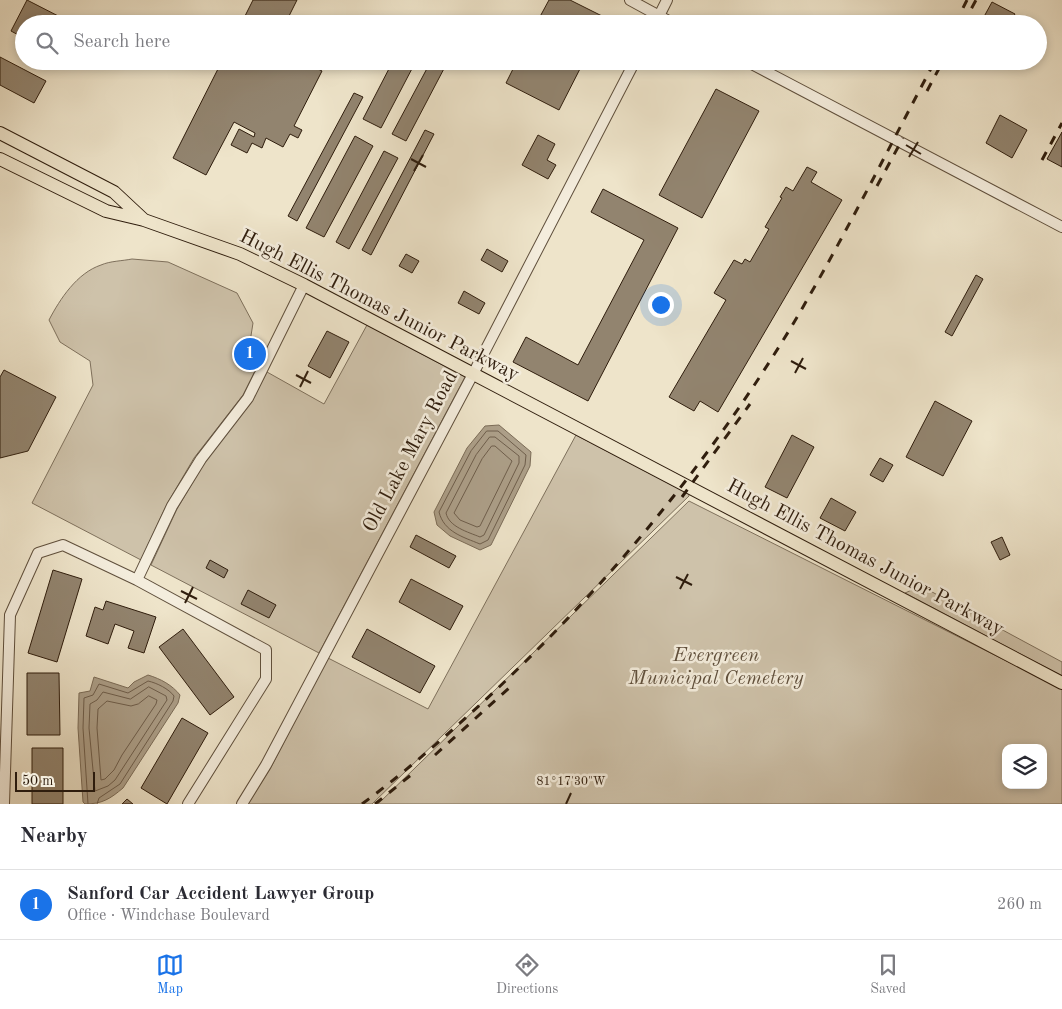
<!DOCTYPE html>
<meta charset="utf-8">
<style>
:root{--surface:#fff;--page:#f7f7f7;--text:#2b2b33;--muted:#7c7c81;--line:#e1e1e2;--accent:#1a73e8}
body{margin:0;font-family:"Old Standard TT",serif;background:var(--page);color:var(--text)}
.controls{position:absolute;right:15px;bottom:15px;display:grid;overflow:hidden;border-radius:10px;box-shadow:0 2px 8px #0003}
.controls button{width:45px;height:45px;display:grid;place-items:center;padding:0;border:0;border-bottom:1px solid var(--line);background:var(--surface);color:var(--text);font:25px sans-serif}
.scale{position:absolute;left:15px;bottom:12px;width:80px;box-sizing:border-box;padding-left:5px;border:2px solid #2f1d0d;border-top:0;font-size:14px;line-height:18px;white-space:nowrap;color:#2f1d0d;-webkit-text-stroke:4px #f4eddd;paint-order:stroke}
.you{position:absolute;left:660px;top:304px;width:18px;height:18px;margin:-12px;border:4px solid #fff;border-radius:50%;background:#1a73e8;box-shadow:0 0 0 8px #1a73e833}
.badge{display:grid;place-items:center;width:32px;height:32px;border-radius:50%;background:var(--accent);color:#fff;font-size:16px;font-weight:700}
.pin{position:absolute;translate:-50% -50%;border:2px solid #fff;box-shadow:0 1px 5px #0006}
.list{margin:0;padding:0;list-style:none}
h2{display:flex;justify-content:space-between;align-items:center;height:65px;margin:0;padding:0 20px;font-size:21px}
h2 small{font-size:16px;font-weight:400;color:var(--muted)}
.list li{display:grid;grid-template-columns:32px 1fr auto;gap:15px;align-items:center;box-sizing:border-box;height:70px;padding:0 20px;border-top:1px solid var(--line)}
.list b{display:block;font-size:19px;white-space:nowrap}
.list p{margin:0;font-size:16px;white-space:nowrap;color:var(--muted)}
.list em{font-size:16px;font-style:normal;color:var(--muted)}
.icon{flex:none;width:28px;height:28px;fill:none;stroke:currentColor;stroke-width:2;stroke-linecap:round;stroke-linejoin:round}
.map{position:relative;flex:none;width:1062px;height:804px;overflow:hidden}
.search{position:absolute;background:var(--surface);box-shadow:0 2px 8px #0003;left:15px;right:15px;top:15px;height:55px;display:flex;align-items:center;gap:12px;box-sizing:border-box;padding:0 18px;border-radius:28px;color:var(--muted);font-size:19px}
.sheet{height:135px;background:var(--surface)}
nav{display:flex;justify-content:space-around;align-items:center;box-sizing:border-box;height:70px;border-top:1px solid var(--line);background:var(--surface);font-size:14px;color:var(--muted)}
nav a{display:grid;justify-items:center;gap:2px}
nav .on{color:var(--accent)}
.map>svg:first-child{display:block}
.green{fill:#cec2aa;stroke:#7e705c;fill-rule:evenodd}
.water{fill:#ada08a;stroke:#7b6c58}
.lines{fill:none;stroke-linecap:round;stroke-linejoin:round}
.shore{stroke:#6e5e4c;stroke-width:1}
.building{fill:#92846f;stroke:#2f1d0d}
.minor-casing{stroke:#5f4f3c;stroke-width:12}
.major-casing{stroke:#2f1d0d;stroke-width:14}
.minor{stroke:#f4eddd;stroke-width:10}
.major{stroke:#eee4ca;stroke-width:12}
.rail{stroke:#2f1d0d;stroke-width:3;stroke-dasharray:9 9;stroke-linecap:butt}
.ticks{fill:none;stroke:#2f1d0d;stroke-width:2}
.labels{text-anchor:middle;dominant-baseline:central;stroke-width:5;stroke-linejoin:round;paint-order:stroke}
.street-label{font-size:20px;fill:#2f1d0d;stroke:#f4eddd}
.park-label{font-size:20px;font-style:italic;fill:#5f4f3c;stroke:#f4eddd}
.ticks-label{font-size:12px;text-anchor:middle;fill:#2f1d0d;stroke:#f4eddd;stroke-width:5;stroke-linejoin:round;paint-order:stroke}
</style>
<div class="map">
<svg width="1062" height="804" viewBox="0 0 1062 804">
<rect width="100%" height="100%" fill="#eee4ca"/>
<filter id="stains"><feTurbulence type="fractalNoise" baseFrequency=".004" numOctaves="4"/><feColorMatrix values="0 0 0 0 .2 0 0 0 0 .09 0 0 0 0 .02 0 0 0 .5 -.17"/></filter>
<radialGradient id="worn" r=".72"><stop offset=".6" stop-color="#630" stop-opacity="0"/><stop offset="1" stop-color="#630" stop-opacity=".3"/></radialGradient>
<path class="green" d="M132 259 168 262 237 293 253 323 247 361 257 367 243 395 194 458 167 504 141 560 32 503 93 385 90 361 60 342 49 320C60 299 77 273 101 265 110 261 122 261 132 259Z
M367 325 465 377 319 653 151 565 177 509 206 460 252 401 267 372 324 404Z
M576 435 689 494V496L372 804H248L271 767 328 658 428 709Z
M689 501 1062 689V804H378ZM1006 748H1043V785H1006Z
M921 586 1062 662V676L905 593Z"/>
<path class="water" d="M499 425 531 452 530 466 491 545 480 550 450 536 437 525 434 512 467 448 485 426Z
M148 675C161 679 172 685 180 695L178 703 123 788C110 799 102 804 85 804L83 802 78 728 79 693 90 691 94 677 128 688 134 682Z"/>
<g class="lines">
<path class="shore" d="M487 431H498L526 455 525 465 488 540 480 544C463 537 444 532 439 512L471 451Z
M490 437H495L519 456V463L484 535 480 537C468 532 449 527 446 513L476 455Z
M492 446H495L512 461 480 526 477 527 460 520 454 513 482 459Z
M149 687 166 696 167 700 115 780 108 786 95 791 89 728 90 704 97 700 103 692 130 699Z
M149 696 157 700 156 704 122 755 114 770 105 779 101 780 97 728 98 709 107 701 131 706 138 704Z
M88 804 83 728 84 698 93 695 99 684 128 693 148 681C157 683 169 689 174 696L173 701 120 784 99 798 97 804"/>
</g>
<path class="building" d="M27 0 68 21 67 24H24V38L11 31Z
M253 0H297L288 18 300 24H241Z
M549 0H570L606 18 603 24H536Z
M992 2 1015 14 1009 24H980Z
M0 57 46 81 34 103 0 85Z
M222 61H303L322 71 294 126 302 130 298 138 290 134 283 147 266 138 262 148 252 143 247 153 231 145 239 129 254 137 255 133 234 122 206 175 173 158Z
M393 61H416L381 128 363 119Z
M431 61H448L406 141 392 134Z
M517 61H584L559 110 506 83Z
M716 89 759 111 702 218 659 195Z
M354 93 363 97 297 221 288 216Z
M1000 115 1027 130 1012 158 986 143Z
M425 130 434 134 371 255 362 250Z
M1062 132V167L1047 159Z
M538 135 555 144 547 160 556 165 548 179 522 165Z
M355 136 373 146 324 237 306 228Z
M384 151 398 158 349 249 336 242Z
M807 167 817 172 811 182 842 200 718 412 700 401 694 411 669 397 726 300 714 293 734 260 742 264 745 259 750 262 769 229 765 227 782 198 780 197 786 187 793 191Z
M603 189 678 228 588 401 513 362 526 337 578 365 644 240 591 212Z
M487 249 508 261 502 272 481 260Z
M406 254 419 261 412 273 399 266Z
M976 275 983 279 952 336 945 332Z
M464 291 485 303 479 314 458 303Z
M327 331 349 342 330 378 308 366Z
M4 370 56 397 28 451 0 458V377Z
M935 401 972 421 943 476 906 457Z
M792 435 814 447 787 498 765 487Z
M880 458 893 465 883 482 870 475Z
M831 498 856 512 845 531 820 518Z
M416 535 456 556 449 568 410 547Z
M1002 537 1010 555 1000 560 991 542Z
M210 560 228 570 224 578 206 568Z
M53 570 82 579 57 662 28 653Z
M411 579 463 606 450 630 399 602Z
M248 590 276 605 269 618 241 604Z
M106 601 156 617 144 653 128 648 134 631 115 624 108 644 86 636 95 607 103 610Z
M183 629 234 697 210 715 159 647Z
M367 629 435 666 420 693 352 657Z
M27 673H59L60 735H27Z
M182 718 208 733 167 804 141 788Z
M32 748H63V804H32Z
M127 799 133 804H122Z"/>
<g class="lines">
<g class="minor-casing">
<path id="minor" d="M630 0 674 24
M655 24 667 0
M746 61 1062 227
M137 580 172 506 201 459 248 398 304 285
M4 804 10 615 38 553 63 545 137 580 266 650V679L188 804
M242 804 266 765 473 374 635 61"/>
</g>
<g class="major-casing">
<path id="major" d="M0 133 114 192 144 220 240 254 304 285 1062 683
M0 159 106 211 144 220"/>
</g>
<use href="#minor" class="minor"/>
<use href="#major" class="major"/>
<path class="rail" d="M955 24 967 0
M963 24 976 0
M927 91 943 61
M1042 160 1062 123
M877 186 903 138
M682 497 750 404
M435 755 509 688
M362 804C404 773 444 738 482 703 601 593 706 467 790 329 842 242 887 151 935 61
M375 804 416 771"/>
</g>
<path class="ticks" d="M906 145 921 154M909 157 918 142M411 159 426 167M414 171 423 155M791 361 806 369M795 373 803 358M296 375 311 383M300 387 308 371M676 577 692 585M680 589 688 574M181 591 197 599M185 603 193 587M566 804 571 793"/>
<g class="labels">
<g class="street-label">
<text transform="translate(379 306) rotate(27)">Hugh Ellis Thomas Junior Parkway</text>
<text transform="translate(411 452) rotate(-62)">Old Lake Mary Road</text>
<text transform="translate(865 558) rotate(28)">Hugh Ellis Thomas Junior Parkway</text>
</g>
<g class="park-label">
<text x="716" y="656">Evergreen<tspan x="716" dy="23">Municipal Cemetery</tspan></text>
</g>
</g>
<g class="ticks-label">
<text x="571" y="785">81°17'30"W</text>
</g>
<rect width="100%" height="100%" filter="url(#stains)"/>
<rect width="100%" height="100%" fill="url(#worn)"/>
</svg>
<div class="controls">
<button><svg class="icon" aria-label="layers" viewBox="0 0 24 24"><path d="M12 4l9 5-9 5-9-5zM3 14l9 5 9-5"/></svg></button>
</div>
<div class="scale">50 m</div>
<div class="you"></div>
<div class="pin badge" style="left:250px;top:354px">1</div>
<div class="search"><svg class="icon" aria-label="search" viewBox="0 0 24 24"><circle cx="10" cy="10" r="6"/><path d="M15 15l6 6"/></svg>Search here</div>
</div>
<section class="sheet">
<h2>Nearby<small></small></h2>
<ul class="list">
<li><span class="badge">1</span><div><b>Sanford Car Accident Lawyer Group</b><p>Office · Windchase Boulevard</p></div><em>260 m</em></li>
</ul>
</section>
<nav>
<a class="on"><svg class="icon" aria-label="map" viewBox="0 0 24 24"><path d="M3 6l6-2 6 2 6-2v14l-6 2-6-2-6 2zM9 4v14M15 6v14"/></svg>Map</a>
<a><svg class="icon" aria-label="directions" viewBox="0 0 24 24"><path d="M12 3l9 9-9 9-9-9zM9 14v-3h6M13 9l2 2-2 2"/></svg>Directions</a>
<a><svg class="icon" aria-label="saved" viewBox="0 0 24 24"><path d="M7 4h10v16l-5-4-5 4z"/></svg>Saved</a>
</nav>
